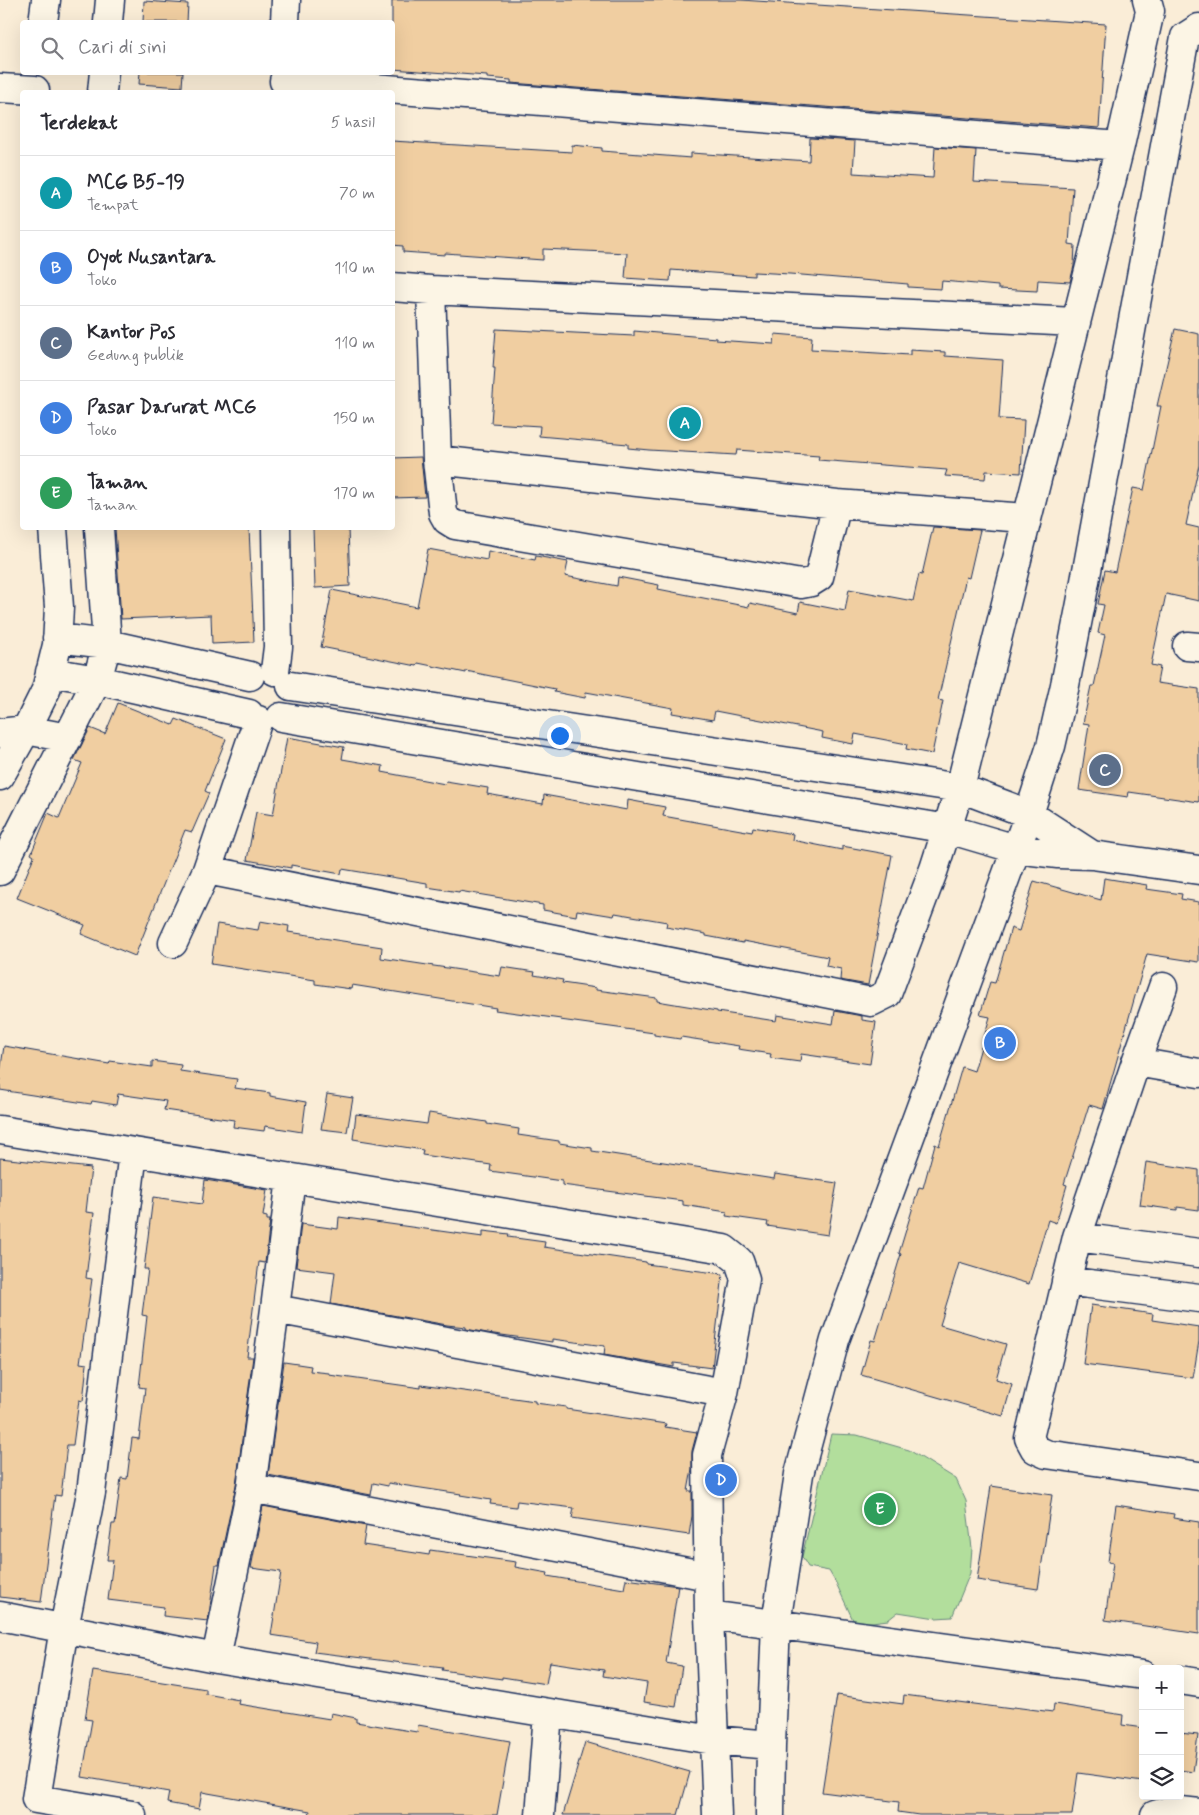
<!DOCTYPE html>
<html lang="id">
<meta charset="utf-8">
<style>
:root{--surface:#fff;--page:#f2f2f3;--text:#2b2b33;--muted:#7c7c81;--line:#e1e1e2;--accent:#7c3aed}
body{margin:0;font-family:Mynerve,sans-serif;background:var(--page);color:var(--text)}
.controls{position:absolute;right:15px;bottom:15px;display:grid;overflow:hidden;border-radius:5px;box-shadow:0 5px 20px #0002}
.controls button{width:45px;height:45px;display:grid;place-items:center;padding:0;border:0;border-bottom:1px solid var(--line);background:var(--surface);color:var(--text);font:25px sans-serif}
.you{position:absolute;left:559px;top:735px;width:18px;height:18px;margin:-12px;border:4px solid #fff;border-radius:50%;background:#1a73e8;box-shadow:0 0 0 8px #1a73e833}
.badge{display:grid;place-items:center;width:32px;height:32px;border-radius:50%;background:var(--accent);color:#fff;font-size:16px;font-weight:700}
.pin{position:absolute;translate:-50% -50%;border:2px solid #fff;box-shadow:0 1px 5px #0006}
.list{margin:0;padding:0;list-style:none}
h2{display:flex;justify-content:space-between;align-items:center;height:65px;margin:0;padding:0 20px;font-size:21px}
h2 small{font-size:16px;font-weight:400;color:var(--muted)}
.list li{display:grid;grid-template-columns:32px 1fr auto;gap:15px;align-items:center;box-sizing:border-box;height:75px;padding:0 20px;border-top:1px solid var(--line)}
.list b{display:block;font-size:19px;white-space:nowrap}
.list p{margin:0;font-size:16px;white-space:nowrap;color:var(--muted)}
.list em{font-size:16px;font-style:normal;color:var(--muted)}
.icon{flex:none;width:28px;height:28px;fill:none;stroke:currentColor;stroke-width:2;stroke-linecap:round;stroke-linejoin:round}
.map{position:relative;flex:none;width:1199px;height:1815px;overflow:hidden}
.search{position:absolute;background:var(--surface);box-shadow:0 5px 20px #0002;left:20px;top:20px;width:375px;height:55px;display:flex;align-items:center;gap:12px;box-sizing:border-box;padding:0 18px;border-radius:5px;color:var(--muted);font-size:19px}
.panel{position:absolute;background:var(--surface);box-shadow:0 5px 20px #0002;left:20px;top:90px;width:375px;height:440px;border-radius:5px}
.map>svg:first-child{display:block}
.green{fill:#b2de9c;stroke:#66867d}
.building{fill:#f0cea1;stroke:#1b2f5e}
.lines{fill:none;stroke-linecap:round;stroke-linejoin:round}
.minor-casing{stroke:#1b2f5e;stroke-width:31}
.minor{stroke:#fcf5e5;stroke-width:28}
</style>
<div class="map">
<svg width="1199" height="1815" viewBox="0 0 1199 1815">
<rect width="100%" height="100%" fill="#faedd7"/>
<filter id="ink" filterUnits="userSpaceOnUse"><feTurbulence type="fractalNoise" baseFrequency=".02" numOctaves="2"/><feDisplacementMap in="SourceGraphic" scale="10" xChannelSelector="R" yChannelSelector="G"/><feConvolveMatrix kernelMatrix="1 2 1 2 8 2 1 2 1" color-interpolation-filters="sRGB"/></filter>
<g filter="url(#ink)">
<path class="green" d="M831 1434 857 1435 909 1450 956 1479 966 1501 972 1548 970 1573 952 1617 936 1618 898 1612 888 1620 864 1623 853 1620 836 1583 829 1571 808 1567 802 1557Z"/>
<path class="building" d="M392 0H741L1106 24 1099 128 511 83V80L487 78V76L392 69Z
M144 1 188 4 187 22H143Z
M140 72H183L182 87 139 84Z
M810 138 855 141 853 173 933 178 935 147 976 150 974 182 1073 188 1069 244 1075 245 1074 266 1070 282 1038 280 1037 291 998 289V286L942 281 941 289 908 287V284L790 274 754 272V276L671 270 670 281 625 278 627 253 543 249V260L445 253V255L403 252V246L392 245V141L572 152V145L602 148V151L691 158V153L809 161Z
M496 329 634 336V331L716 338V340L774 344 775 334 812 337 811 349 910 355V350L945 352V356L1003 360 999 419 1024 420 1021 473 986 471 985 479 945 476 947 470 818 460 819 456 737 450 736 455 649 450 628 448V444L539 436 540 426 491 423 495 368H493Z
M1175 329 1199 334V465L1186 525 1199 528V601L1166 594 1151 665 1160 667 1157 683 1199 689V802L1129 792 1128 797 1079 790 1089 724 1083 723 1091 686H1094L1105 635 1098 633 1104 605 1098 604 1105 570 1115 572 1133 488 1144 490 1161 406H1157Z
M421 457 425 497 392 498V458Z
M933 527 980 530 969 578 966 577 938 700 943 701 932 754 906 749 907 744 855 734 853 744 822 738 823 732 715 711 713 720 672 713 673 708 586 692 585 698 554 692 555 689 466 671V673L418 663 417 666 321 647 332 590 417 607 428 549 487 560 488 551 535 560 536 556 568 562 565 576 617 586 618 577 659 585 658 589 749 607 750 603 798 613 800 602 845 611 849 589 913 601 919 574 922 575Z
M115 528H249L254 642 212 644 211 615 121 619Z
M313 528H348L350 586 315 588Z
M118 703 173 725 176 719 226 739 205 791 209 793 192 832 185 830 135 956 81 934 85 925 17 898 34 856 31 854 48 813 59 818 82 763 74 760 90 728 105 734Z
M287 737 344 747 342 759 383 766 382 772 445 784 446 781 488 788 487 794 543 804 544 795 627 810 628 800 665 807 663 816 752 832 753 827 793 834 792 840 842 850V846L892 855 868 985 840 980 841 969 826 966 828 957 743 941V943L706 936V934L666 927 667 922 615 913 614 916 577 910 576 916 543 910V905L459 891V892L427 887V883L342 869 341 874 291 865V868L247 860 256 812 273 815Z
M1104 878 1147 885 1146 889 1182 894 1181 899 1199 902V962L1147 954 1103 1109 1089 1105 1064 1184 1067 1185 1056 1223 1048 1220 1029 1284 959 1263 940 1325 1006 1344 996 1379 1012 1384 1003 1416 861 1375 871 1340 875 1341 901 1254 899 1253 919 1187 923 1188 935 1144 939 1146 962 1067 974 1071 990 1017 980 1015 990 982 995 983 1011 928 1019 931 1034 881 1101 900Z
M260 921 289 926 288 932 316 936V937L382 947 381 958 500 976 502 967 535 972 534 975 563 980 562 983 596 988V990L657 998V1001L717 1011V1012L776 1021 777 1015 833 1024 835 1011 862 1016V1020L876 1022 870 1064 801 1054 800 1062 770 1058 771 1054 738 1049 739 1046 681 1037 680 1039 654 1035V1033L560 1020 561 1019 495 1010 496 1008 352 985 351 989 315 984V980L211 964 217 924 258 930Z
M4 1046 109 1064 110 1061 152 1067V1061L181 1065 180 1071 237 1079 235 1088 270 1093V1096L306 1102 302 1132 265 1126 264 1131 233 1127 234 1120 164 1110 166 1101 118 1094 116 1105 92 1101 91 1104 0 1090V1073Z
M327 1094 353 1098 347 1132 321 1129Z
M429 1113 487 1122V1124L519 1129 518 1135 559 1141V1143L592 1148V1151L774 1179 775 1174 837 1183 828 1235 767 1226 768 1222 726 1216 727 1212 683 1205V1201L562 1185V1181L490 1171 491 1165 422 1155 423 1150 353 1139 356 1114 427 1124Z
M0 1158 91 1168 86 1212 94 1213 86 1278 92 1279 80 1363 87 1364 83 1401 79 1400 73 1445H67L61 1496 55 1495 41 1602 0 1597Z
M1146 1162 1199 1170V1210L1177 1207V1210L1140 1205Z
M205 1180 267 1190 263 1216 267 1217V1220H270L265 1263 259 1262 247 1357H253L236 1485 219 1565H216L208 1621 163 1616 164 1607 108 1600 113 1560H107L112 1524H115L121 1478 127 1479 132 1438 139 1439 145 1388 139 1387 147 1316 142 1315 148 1269H144L153 1197 202 1204Z
M339 1217 483 1237V1231L509 1234 508 1237 545 1242 544 1247 646 1262V1264L723 1274 712 1368 674 1363V1367L651 1363 604 1355 605 1346 552 1339V1342L487 1333 466 1329V1327L447 1325 331 1304 335 1272 296 1267 301 1224 338 1229Z
M1091 1305 1153 1314 1152 1320 1199 1327V1341L1193 1378 1083 1364Z
M284 1362 311 1366 310 1371 329 1373V1375L421 1388V1385L535 1401V1403L566 1407V1409L666 1424 665 1427 697 1432 692 1451V1469L688 1491H692V1516L689 1535 572 1518 574 1508 517 1501 516 1507 490 1504 491 1500 460 1495 461 1494 388 1483V1486L373 1483 371 1495 268 1475Z
M991 1486 1052 1495 1038 1589 977 1580Z
M1116 1505 1174 1514 1173 1518 1199 1522V1634L1105 1620 1113 1563 1108 1562Z
M263 1506 366 1526 363 1545 429 1555 430 1550 516 1562 515 1567 548 1573 547 1576 624 1589 626 1579 678 1586 666 1663 682 1666 676 1707 644 1702 647 1683 603 1676 604 1670 550 1662 546 1684 502 1677V1679L442 1670 443 1668 314 1652 316 1642 271 1635 281 1572 251 1568Z
M93 1671 206 1689V1694L239 1700 238 1704 330 1719 331 1713 356 1718V1722L417 1732 418 1725 510 1741 497 1815H309L310 1811 202 1792 199 1809 167 1803 169 1792 82 1777 92 1720 85 1719Z
M837 1695 903 1704 904 1695 1012 1709 1013 1707 1053 1712 1054 1704 1123 1715 1122 1725 1143 1728V1782L1078 1773 1072 1815H919L898 1812 899 1802 822 1792Z
M1180 1733 1198 1735 1193 1772 1180 1770Z
M585 1742 690 1772 678 1815H563Z"/>
<g class="lines">
<g class="minor-casing">
<path id="minor" d="M43 22 46 0
M108 22 110 0
M285 22 286 0
M284 81 1120 146
M0 88 35 90
M102 92 104 72
M392 287 431 290 1075 322
M431 290 437 460 443 513 447 520 455 525 801 584 811 582 819 577 837 504
M437 460 837 504 1026 518
M57 638 107 644 250 676
M1187 646 1199 647
M275 671 278 647 276 528
M50 672 97 680 249 714
M281 717 948 829 1016 849 1058 854 1092 855 1029 814 960 788 291 686
M0 733 26 730 68 738
M0 776 26 730 46 690 57 645 59 607 53 528
M1092 855 1199 870
M207 870 871 1002 887 994 934 869 960 788 1120 146 1150 11 1147 0
M0 871 97 680 107 644 99 528
M173 943 207 870 258 720
M1136 1062 1163 987
M1199 1073 1136 1062 1077 1237 1029 1438 1035 1449 1046 1454 1199 1476
M0 1130 724 1249 739 1261 745 1279 724 1393 707 1455 709 1615 717 1815
M1077 1237 1199 1253
M1066 1281 1199 1298
M275 1309 724 1393
M251 1488 708 1576
M709 1615 1143 1675
M0 1616 216 1658 713 1740 771 1745
M216 1658 251 1488 275 1309 291 1178
M1180 1680 1199 1683
M132 1815 36 1799 64 1628 91 1493 133 1152
M540 1815 548 1713
M770 1815 771 1745 776 1623 799 1474 835 1340 1029 814 1051 746 1065 685 1081 603 1185 37 1199 28
M1155 1815 1172 1810 1199 1813"/>
</g>
<use href="#minor" class="minor"/>
</g>
</g>
</svg>
<div class="controls">
<button>+</button>
<button>−</button>
<button><svg class="icon" aria-label="layers" viewBox="0 0 24 24"><path d="M12 4l9 5-9 5-9-5zM3 14l9 5 9-5"/></svg></button>
</div>
<div class="you"></div>
<div class="pin badge" style="left:685px;top:423px;background:#0f9aa8">A</div>
<div class="pin badge" style="left:1000px;top:1043px;background:#3f7fe0">B</div>
<div class="pin badge" style="left:1105px;top:770px;background:#5c6f8a">C</div>
<div class="pin badge" style="left:721px;top:1480px;background:#3f7fe0">D</div>
<div class="pin badge" style="left:880px;top:1509px;background:#2e9e5b">E</div>
<div class="search"><svg class="icon" aria-label="search" viewBox="0 0 24 24"><circle cx="10" cy="10" r="6"/><path d="M15 15l6 6"/></svg>Cari di sini</div>
<section class="panel">
<h2>Terdekat<small>5 hasil</small></h2>
<ul class="list">
<li><span class="badge" style="background:#0f9aa8">A</span><div><b>MCG B5-19</b><p>Tempat</p></div><em>70 m</em></li>
<li><span class="badge" style="background:#3f7fe0">B</span><div><b>Oyot Nusantara</b><p>Toko</p></div><em>110 m</em></li>
<li><span class="badge" style="background:#5c6f8a">C</span><div><b>Kantor Pos</b><p>Gedung publik</p></div><em>110 m</em></li>
<li><span class="badge" style="background:#3f7fe0">D</span><div><b>Pasar Darurat MCG</b><p>Toko</p></div><em>150 m</em></li>
<li><span class="badge" style="background:#2e9e5b">E</span><div><b>Taman</b><p>Taman</p></div><em>170 m</em></li>
</ul>
</section>
</div>
